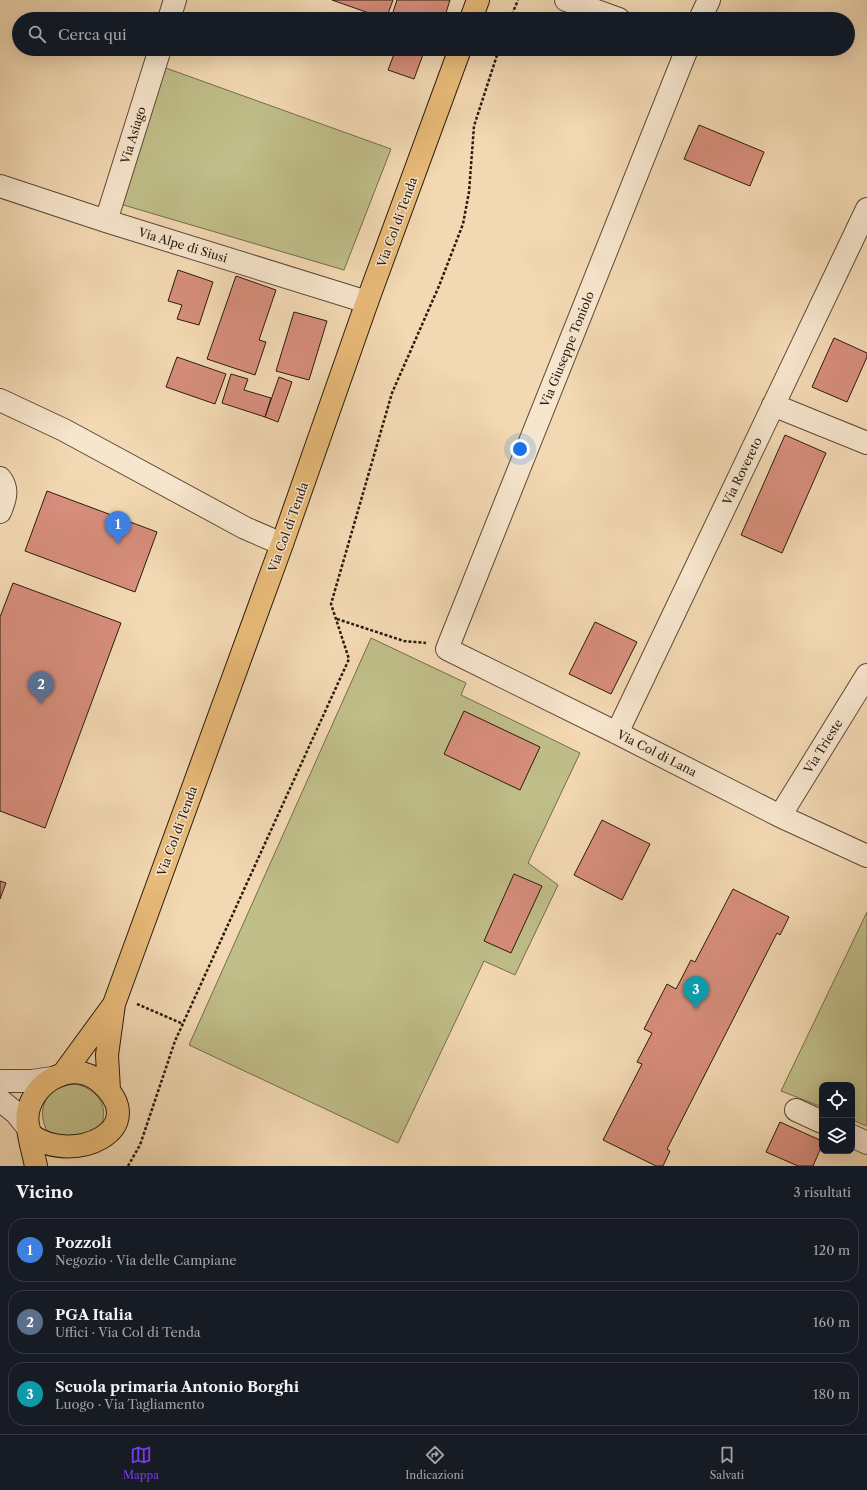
<!DOCTYPE html>
<html lang="it">
<meta charset="utf-8">
<style>
:root{--surface:#171b24;--page:#20242c;--text:#f1f3f6;--muted:#9ea1a6;--line:#363941;--accent:#7c3aed}
body{margin:0;font-family:"Libre Caslon Text",serif;background:var(--page);color:var(--text)}
.controls{position:absolute;right:12px;bottom:12px;display:grid;overflow:hidden;border-radius:8px;box-shadow:0 4px 16px #0002}
.controls button{width:36px;height:36px;display:grid;place-items:center;padding:0;border:0;border-bottom:1px solid var(--line);background:var(--surface);color:var(--text);font:20px sans-serif}
.you{position:absolute;left:520px;top:449px;width:14px;height:14px;margin:-10px;border:3px solid #fff;border-radius:50%;background:#1a73e8;box-shadow:0 0 0 6px #1a73e833}
.badge{display:grid;place-items:center;width:26px;height:26px;border-radius:50%;background:var(--accent);color:#fff;font-size:13px;font-weight:700}
.pin{position:absolute;translate:-50% -33px;filter:drop-shadow(0 1px 2px #0008)}
.pin::after{content:'';position:absolute;top:21px;width:14px;height:12px;background:inherit;clip-path:polygon(0 0,100% 0,50% 100%)}
.list{margin:0;padding:0;list-style:none}
h2{display:flex;justify-content:space-between;align-items:center;height:52px;margin:0;padding:0 16px;font-size:17px}
h2 small{font-size:13px;font-weight:400;color:var(--muted)}
.list li{display:grid;grid-template-columns:26px 1fr auto;gap:12px;align-items:center;box-sizing:border-box;height:64px;margin:0 8px 8px;padding:0 8px;border:1px solid var(--line);border-radius:16px}
.list b{display:block;font-size:15px;white-space:nowrap}
.list p{margin:0;font-size:13px;white-space:nowrap;color:var(--muted)}
.list em{font-size:13px;font-style:normal;color:var(--muted)}
.icon{flex:none;width:22px;height:22px;fill:none;stroke:currentColor;stroke-width:2;stroke-linecap:round;stroke-linejoin:round}
.map{position:relative;flex:none;width:867px;height:1166px;overflow:hidden}
.search{position:absolute;background:var(--surface);box-shadow:0 4px 16px #0002;left:12px;right:12px;top:12px;height:44px;display:flex;align-items:center;gap:10px;box-sizing:border-box;padding:0 14px;border-radius:22px;color:var(--muted);font-size:15px}
.sheet{height:268px;background:var(--surface)}
nav{display:flex;justify-content:space-around;align-items:center;box-sizing:border-box;height:56px;border-top:1px solid var(--line);background:var(--surface);font-size:11px;color:var(--muted)}
nav a{display:grid;justify-items:center;gap:2px}
nav .on{color:var(--accent)}
.map>svg:first-child{display:block}
.green{fill:#c0be89;stroke:#756c4c}
.building{fill:#d78e7c;stroke:#2a1b0e}
.lines{fill:none;stroke-linecap:round;stroke-linejoin:round}
.minor-casing{stroke:#5c4a37;stroke-width:24}
.major-casing{stroke:#2a1b0e;stroke-width:24}
.path{stroke:#2a1b0e;stroke-width:2.5;stroke-dasharray:3 2;stroke-linecap:butt}
.minor{stroke:#f7e6ce;stroke-width:22}
.major{stroke:#eabc7a;stroke-width:22}
.labels{text-anchor:middle;dominant-baseline:central;stroke-width:3;stroke-linejoin:round;paint-order:stroke}
.street-label{font-size:12px;fill:#2a1b0e;stroke:#f7e6ce}
</style>
<div class="map">
<svg width="867" height="1166" viewBox="0 0 867 1166">
<rect width="100%" height="100%" fill="#f3d9b3"/>
<filter id="stains"><feTurbulence type="fractalNoise" baseFrequency=".005" numOctaves="4"/><feColorMatrix values="0 0 0 0 .2 0 0 0 0 .09 0 0 0 0 .02 0 0 0 .5 -.17"/></filter>
<radialGradient id="worn" r=".72"><stop offset=".6" stop-color="#630" stop-opacity="0"/><stop offset="1" stop-color="#630" stop-opacity=".3"/></radialGradient>
<path class="green" d="M163 67 391 149 344 270 120 204Z
M371 638 466 683 461 695 580 753 528 863 558 885 515 975 484 961 398 1143 189 1045Z
M867 912V1126L852 1120V1085H822V1107L781 1091Z
M76 1084C104 1091 112 1115 94 1138L49 1135C34 1109 46 1086 76 1084Z"/>
<path class="building" d="M332 0H393L386 19Z
M397 0H450L444 19H403L392 15Z
M396 49H425L414 79 388 70Z
M699 125 764 152 750 186 684 159Z
M178 270 213 282 199 325 177 319 182 305 168 301Z
M236 276 276 290 259 340 266 342 255 375 207 359Z
M294 312 327 321 309 380 276 371Z
M834 338 867 353V357L847 402 812 387Z
M177 357 226 374 215 404 166 387Z
M231 374 248 379 244 390 271 398 265 417 222 403Z
M279 377 292 382 278 422 265 417Z
M785 435 826 453 782 553 741 535Z
M47 491 157 532 135 592 25 551Z
M13 583 121 623 45 828 0 811V617Z
M595 622 637 642 611 694 569 674Z
M464 711 540 747 520 790 444 754Z
M602 820 650 844 622 900 574 875Z
M514 874 542 886 511 953 484 941Z
M0 881 6 883 0 899Z
M733 889 789 917 780 935 777 933 667 1149 670 1151 663 1166H656L603 1140 642 1064 637 1062 652 1033 644 1029 667 984 676 989 691 960 695 962Z
M780 1122 822 1141V1145L813 1166H798L766 1152Z"/>
<g class="lines">
<g class="minor-casing">
<path id="minor" d="M566 0 619 19
M169 19 175 0
M700 19 709 0
M687 49 447 649 617 733 780 816 867 856
M0 186 106 221 367 302
M106 221 160 49
M0 400 64 430 245 528 282 544
M773 405 867 443
M0 478C9 489 5 500 0 512
M617 733 867 209
M780 816 867 675
M0 1081H32L52 1078
M0 1100 16 1113 29 1129
M796 1110 822 1122
M852 1136 867 1143"/>
</g>
<g class="major-casing">
<path id="major" d="M471 19 478 0
M63 1074 112 1007
M109 1090 107 1055 114 1004 282 544 367 302 460 49
M31 1135C73 1166 154 1129 100 1082 73 1059 34 1081 28 1112 25 1126 33 1151 36 1166"/>
</g>
<path class="path" d="M510 19 518 0
M337 619 404 641 426 643
M137 1004 183 1024
M128 1166 140 1145 175 1041 349 659 331 604 392 393 439 286 463 224 469 192 474 126 499 49"/>
<use href="#minor" class="minor"/>
<use href="#major" class="major"/>
</g>
<g class="labels">
<g class="street-label">
<text transform="translate(133 135) rotate(-73)">Via Asiago</text>
<text transform="translate(397 222) rotate(-70)">Via Col di Tenda</text>
<text transform="translate(183 245) rotate(17)">Via Alpe di Siusi</text>
<text transform="translate(567 349) rotate(-68)">Via Giuseppe Toniolo</text>
<text transform="translate(742 471) rotate(-64)">Via Rovereto</text>
<text transform="translate(288 527) rotate(-70)">Via Col di Tenda</text>
<text transform="translate(823 746) rotate(-58)">Via Trieste</text>
<text transform="translate(657 753) rotate(27)">Via Col di Lana</text>
<text transform="translate(177 831) rotate(-70)">Via Col di Tenda</text>
</g>
</g>
<rect width="100%" height="100%" filter="url(#stains)"/>
<rect width="100%" height="100%" fill="url(#worn)"/>
</svg>
<div class="controls">
<button><svg class="icon" aria-label="locate" viewBox="0 0 24 24"><circle cx="12" cy="12" r="6"/><path d="M12 2v4M12 18v4M2 12h4M18 12h4"/></svg></button>
<button><svg class="icon" aria-label="layers" viewBox="0 0 24 24"><path d="M12 4l9 5-9 5-9-5zM3 14l9 5 9-5"/></svg></button>
</div>
<div class="you"></div>
<div class="pin badge" style="left:118px;top:544px;background:#3f7fe0">1</div>
<div class="pin badge" style="left:41px;top:704px;background:#5c6f8a">2</div>
<div class="pin badge" style="left:696px;top:1009px;background:#0f9aa8">3</div>
<div class="search"><svg class="icon" aria-label="search" viewBox="0 0 24 24"><circle cx="10" cy="10" r="6"/><path d="M15 15l6 6"/></svg>Cerca qui</div>
</div>
<section class="sheet">
<h2>Vicino<small>3 risultati</small></h2>
<ul class="list">
<li><span class="badge" style="background:#3f7fe0">1</span><div><b>Pozzoli</b><p>Negozio · Via delle Campiane</p></div><em>120 m</em></li>
<li><span class="badge" style="background:#5c6f8a">2</span><div><b>PGA Italia</b><p>Uffici · Via Col di Tenda</p></div><em>160 m</em></li>
<li><span class="badge" style="background:#0f9aa8">3</span><div><b>Scuola primaria Antonio Borghi</b><p>Luogo · Via Tagliamento</p></div><em>180 m</em></li>
</ul>
</section>
<nav>
<a class="on"><svg class="icon" aria-label="map" viewBox="0 0 24 24"><path d="M3 6l6-2 6 2 6-2v14l-6 2-6-2-6 2zM9 4v14M15 6v14"/></svg>Mappa</a>
<a><svg class="icon" aria-label="directions" viewBox="0 0 24 24"><path d="M12 3l9 9-9 9-9-9zM9 14v-3h6M13 9l2 2-2 2"/></svg>Indicazioni</a>
<a><svg class="icon" aria-label="saved" viewBox="0 0 24 24"><path d="M7 4h10v16l-5-4-5 4z"/></svg>Salvati</a>
</nav>
